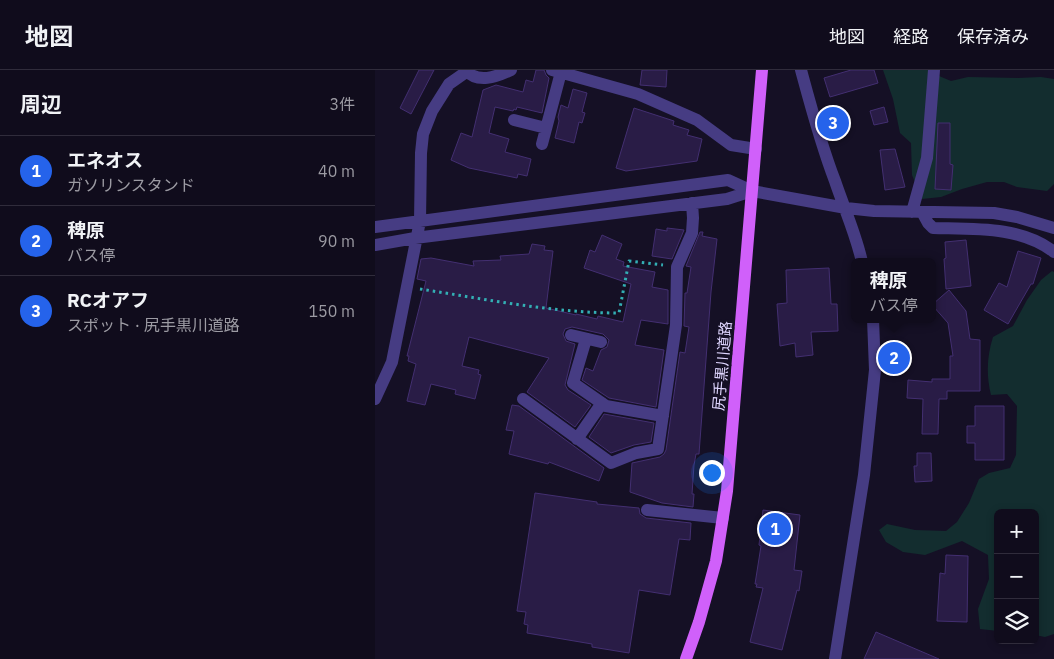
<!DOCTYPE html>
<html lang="ja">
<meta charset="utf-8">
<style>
:root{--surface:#100c1c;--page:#191525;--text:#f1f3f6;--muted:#9c9ba3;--line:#302c3b;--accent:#2563eb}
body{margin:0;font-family:"IBM Plex Sans","Noto Sans JP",sans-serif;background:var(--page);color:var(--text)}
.controls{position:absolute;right:15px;bottom:15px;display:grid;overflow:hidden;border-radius:8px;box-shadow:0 2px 8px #0003}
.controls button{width:45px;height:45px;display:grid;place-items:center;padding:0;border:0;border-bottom:1px solid var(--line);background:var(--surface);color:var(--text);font:25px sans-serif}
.you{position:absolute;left:336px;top:402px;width:18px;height:18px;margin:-12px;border:4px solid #fff;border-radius:50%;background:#1a73e8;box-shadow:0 0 0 8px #1a73e833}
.badge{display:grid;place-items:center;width:32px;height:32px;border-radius:50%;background:var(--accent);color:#fff;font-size:16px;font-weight:700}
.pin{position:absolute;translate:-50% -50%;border:2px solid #fff;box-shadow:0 1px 5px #0006}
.popup{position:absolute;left:476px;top:188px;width:85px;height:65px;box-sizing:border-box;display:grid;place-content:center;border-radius:8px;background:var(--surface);filter:drop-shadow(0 1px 4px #0005);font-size:16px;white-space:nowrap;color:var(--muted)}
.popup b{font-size:19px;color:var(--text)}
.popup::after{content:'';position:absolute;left:50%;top:100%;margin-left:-10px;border:10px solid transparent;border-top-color:var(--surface)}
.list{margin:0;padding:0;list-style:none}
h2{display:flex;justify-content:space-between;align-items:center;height:65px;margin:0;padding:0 20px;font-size:21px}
h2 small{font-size:16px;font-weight:400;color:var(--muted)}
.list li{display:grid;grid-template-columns:32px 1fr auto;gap:15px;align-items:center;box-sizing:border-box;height:70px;padding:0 20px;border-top:1px solid var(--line)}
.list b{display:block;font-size:19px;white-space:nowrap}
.list p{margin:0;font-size:16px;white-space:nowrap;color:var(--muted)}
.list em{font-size:16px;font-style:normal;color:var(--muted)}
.icon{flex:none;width:28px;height:28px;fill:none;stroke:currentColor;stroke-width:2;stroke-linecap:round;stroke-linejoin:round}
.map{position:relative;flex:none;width:679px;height:589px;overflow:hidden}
header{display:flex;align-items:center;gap:30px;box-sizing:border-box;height:70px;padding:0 25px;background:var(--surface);border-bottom:1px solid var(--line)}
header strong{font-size:24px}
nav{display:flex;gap:28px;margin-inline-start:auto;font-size:18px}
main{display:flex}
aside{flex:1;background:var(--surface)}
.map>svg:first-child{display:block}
.green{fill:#132d2f}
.building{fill:#291c46;stroke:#432f71}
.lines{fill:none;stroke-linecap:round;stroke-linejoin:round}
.path{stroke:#33afb4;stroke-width:3;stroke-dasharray:2.5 4;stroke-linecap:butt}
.minor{stroke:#463c83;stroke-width:12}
.major{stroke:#d060fa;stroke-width:12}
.labels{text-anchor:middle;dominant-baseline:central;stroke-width:5;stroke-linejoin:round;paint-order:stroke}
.street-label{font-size:15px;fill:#ded5fe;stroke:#151025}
</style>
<header>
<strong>地図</strong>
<nav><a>地図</a><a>経路</a><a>保存済み</a></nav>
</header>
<main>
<aside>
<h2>周辺<small>3件</small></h2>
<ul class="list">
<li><span class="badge">1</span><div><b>エネオス</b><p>ガソリンスタンド</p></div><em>40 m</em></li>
<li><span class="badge">2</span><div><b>稗原</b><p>バス停</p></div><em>90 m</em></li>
<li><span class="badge">3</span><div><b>RCオアフ</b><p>スポット · 尻手黒川道路</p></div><em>150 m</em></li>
</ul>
</aside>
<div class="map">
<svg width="679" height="589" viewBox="0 0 679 589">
<rect width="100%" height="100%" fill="#151025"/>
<path class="green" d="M508 0H564V6L576 11 593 7 643 8 666 7 679 9V114L672 121 642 117 629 112H612L587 119 566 127 547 129 537 105 536 73 525 63 518 29Z
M677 201 679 202V564L670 567 660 565V443H623V561L605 559 603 539 614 509 613 485 587 471 550 485 528 482 511 472 504 460 512 454 540 460 571 461 582 452 594 433 604 409 614 403 635 398 641 385 642 336 632 324 616 325C611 305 612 286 618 267L638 256 652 230 666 210Z"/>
<path class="building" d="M44 0H59L36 44 25 38Z
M161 0H169L171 5 174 8 167 43 142 37 141 40 139 39 138 41 120 37 114 63 134 69 130 82 156 89 152 106 143 104 142 108 94 98 76 90 86 63 97 67 108 20 121 15 148 22 151 10 158 12Z
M267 0H292L291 17 265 15Z
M476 0H499L503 13 455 27 449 8Z
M198 19 212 23 207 42 210 43 207 53 204 52 199 73 180 68 184 51 183 47 186 35 193 38Z
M509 37 513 52 499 55 495 41Z
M259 38 299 51 298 55 314 60 312 65 327 69 322 91 251 101 241 98Z
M563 53H575V94L578 95 576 120 560 119Z
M520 79 530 117 510 120 505 80Z
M292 158 309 160 297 189 277 186 281 159 292 161Z
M325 162H328L327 166 342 169 336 222 324 384H321L319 395 317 424H319L318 437 287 433 255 422 257 393 285 387 289 384 291 380 305 282 310 283 314 257 309 256 310 223H312L316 197 311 196Z
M227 165 247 174 241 189 249 192 248 196 280 202 277 217 293 220V254L266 250 260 275 289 280 281 337 234 328 207 310 211 298 218 301 226 280 232 277 234 270 228 264 197 257 190 259 188 264 191 271 200 274 190 315 193 320 216 335 200 357 152 322 174 288 94 267 87 296 104 300 103 304 106 305 100 329 80 324 81 320 56 314 50 335 32 331 41 294 33 291 34 286H32L51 211 42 209 46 189 56 188 99 196 98 191 126 190 125 186 154 184 157 174 170 176 169 180 178 181 171 238 201 245V244L222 249 223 246 248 252 256 214 209 198 215 180 220 182Z
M591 170 596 216 571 219 569 189 571 188 570 172Z
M643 181 666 188 658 214H656L633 254 609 240 624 213 632 217Z
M454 198 456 234H462L463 261 436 262 438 285 421 287 420 273 405 276 402 234 412 233 411 200Z
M574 220 591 241 595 269 605 270V321H572V329H564L563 364H547L548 329 532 328 533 310 557 312V309H575V286H578L573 253 558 236V234Z
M137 335 144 336 229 398 224 411 174 392 173 394 134 384 139 361 131 360Z
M600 336H629V390H600V373H592V356H600Z
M229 344 279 353 276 372 259 375 236 383 214 367Z
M542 383H556L557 411 540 412 539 396H542Z
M160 423 222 432V434L264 438 265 444 271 448 316 453 315 470 304 469 295 525 264 520 254 583 217 577V574L152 563 153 555 149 554 151 542 142 541Z
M388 440 425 445 419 500 427 501 424 521 422 520 407 580 375 572 388 518 381 517 382 514H380L386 476 384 475Z
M571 485 593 486 592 552 562 551 565 503 570 504Z
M501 562 564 589H489Z"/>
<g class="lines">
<path class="path" d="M45 219C110 229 178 243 244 243L254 191 288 195"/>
<path class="minor" d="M90 0C103 14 121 7 136 0
M177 0 263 24 322 50 356 75 381 79
M426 0C436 37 446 75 460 111 469 138 481 164 487 192
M139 50 171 58
M167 74 186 2
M537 142 552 88 559 0
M547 142 553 153 558 158C598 159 646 156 679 182
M0 157 353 110 377 121 471 138 499 141 619 143 642 147 679 158
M0 175 40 168 352 129 377 121
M196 265 226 272
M211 269 198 313 231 336 288 346
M0 329 17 292 45 151 46 83 48 64 57 41 74 14 91 2
M148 329 236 393 261 383 283 379 301 255 302 197 317 163 318 148 317 133
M202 369 227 333
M272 440 348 448
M460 589 489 405 500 300 498 249"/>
<path class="major" d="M311 589 324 552 341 491 352 421 387 0"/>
</g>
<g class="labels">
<g class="street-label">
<text transform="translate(347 296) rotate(-85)">尻手黒川道路</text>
</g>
</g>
</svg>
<div class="controls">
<button>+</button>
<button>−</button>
<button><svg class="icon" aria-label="layers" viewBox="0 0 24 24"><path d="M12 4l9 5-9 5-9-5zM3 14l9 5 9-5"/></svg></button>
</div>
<div class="you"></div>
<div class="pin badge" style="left:400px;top:459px">1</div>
<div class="pin badge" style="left:519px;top:288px">2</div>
<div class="popup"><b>稗原</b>バス停</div>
<div class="pin badge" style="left:458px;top:53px">3</div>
</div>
</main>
